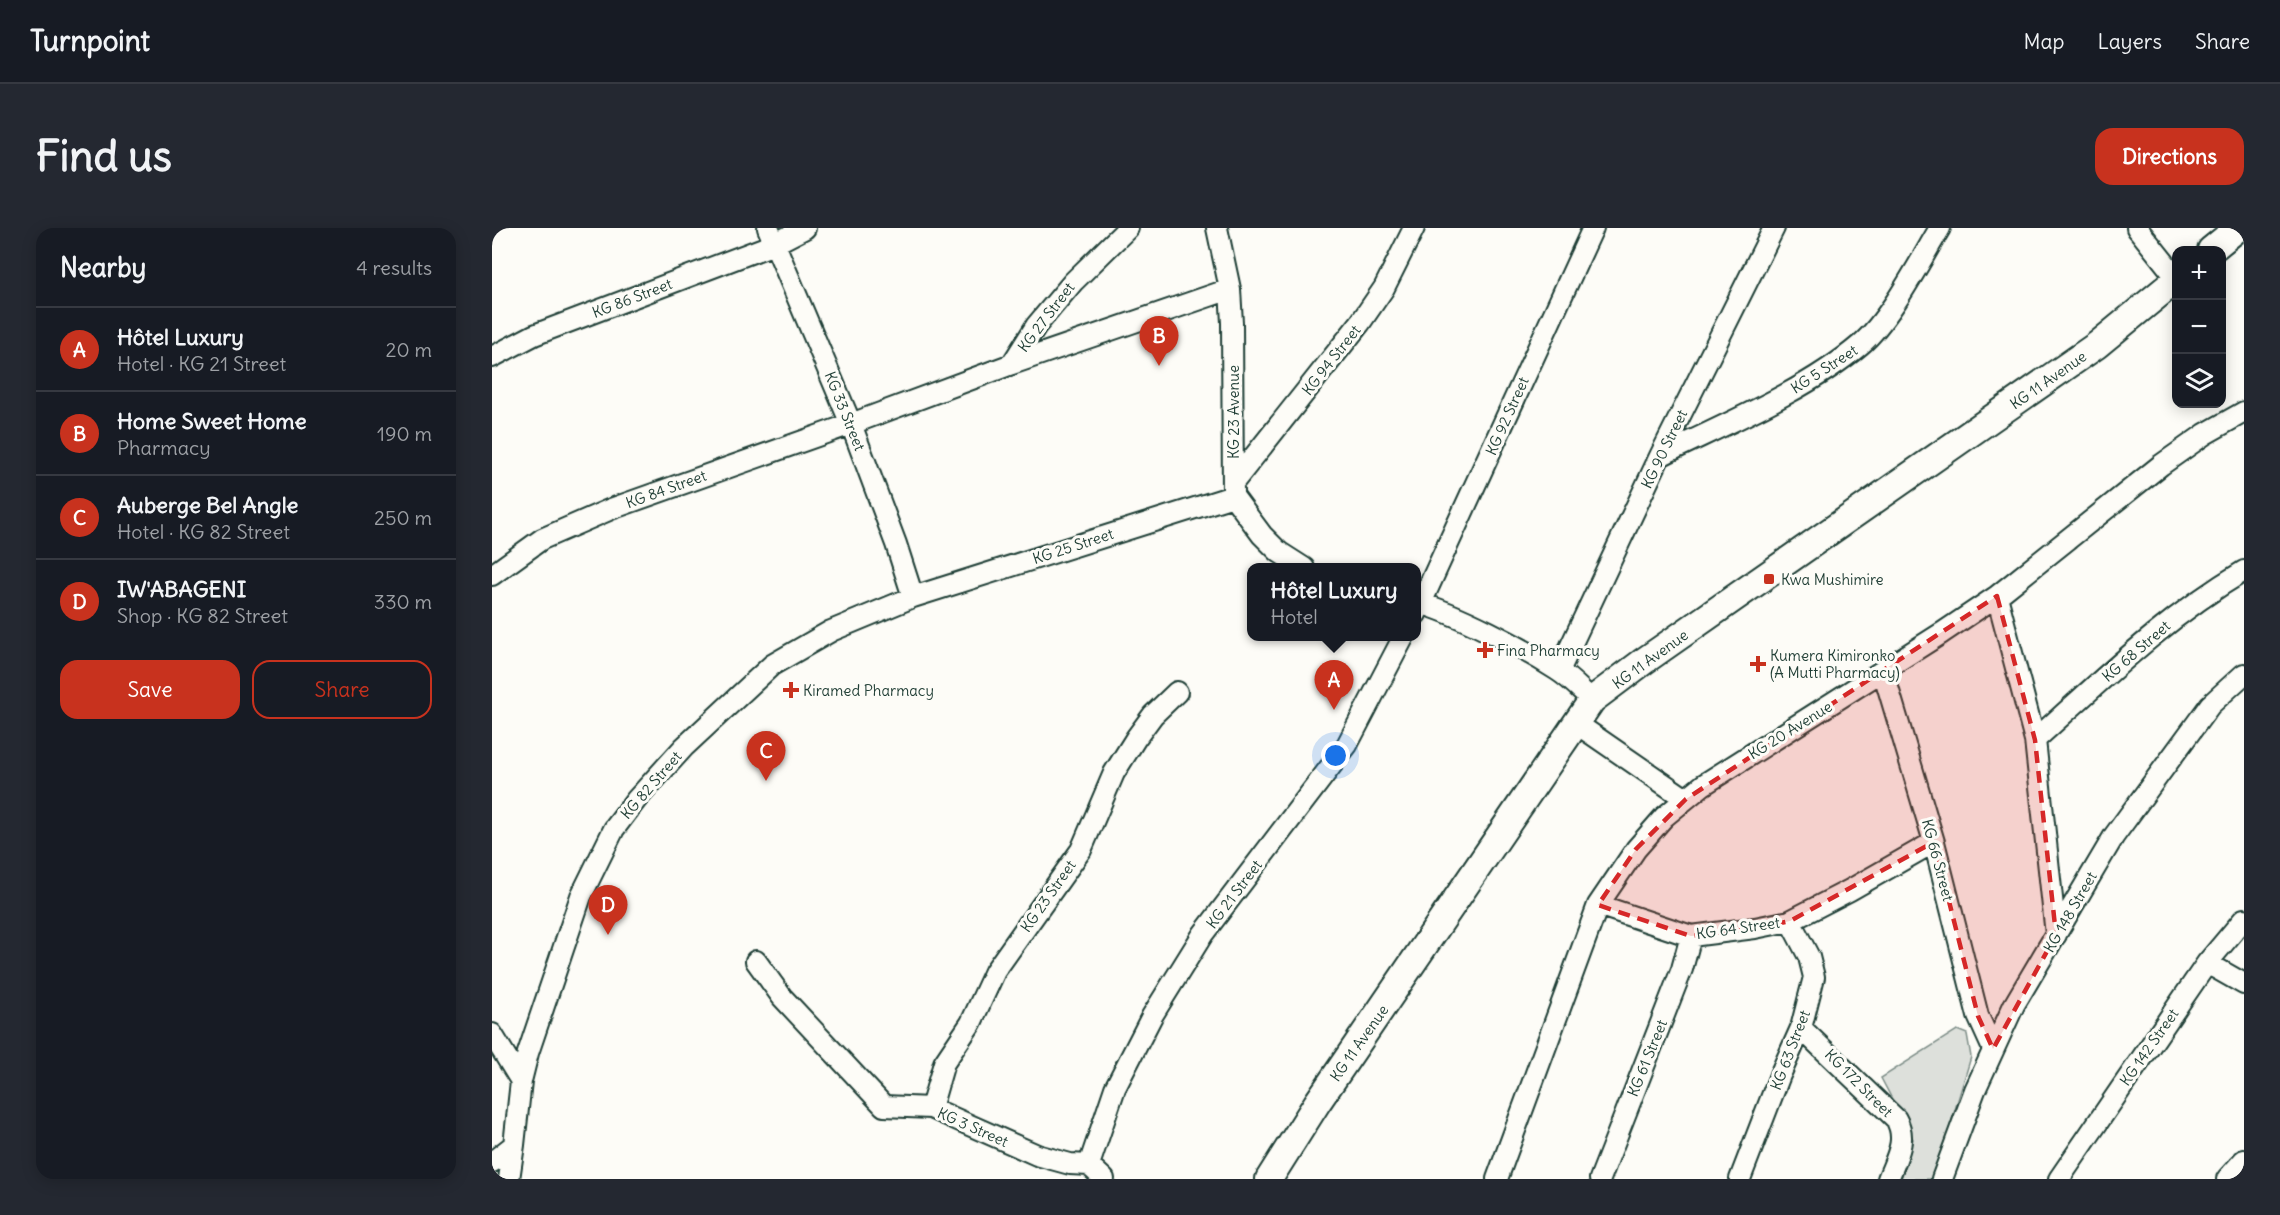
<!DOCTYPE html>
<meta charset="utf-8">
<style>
:root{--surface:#171b24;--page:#242831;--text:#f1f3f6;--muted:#9ea1a6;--line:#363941;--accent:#c8321e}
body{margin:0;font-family:Delius,sans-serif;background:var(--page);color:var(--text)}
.controls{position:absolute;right:18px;top:18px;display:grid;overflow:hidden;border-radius:12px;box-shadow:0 3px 15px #0003}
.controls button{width:54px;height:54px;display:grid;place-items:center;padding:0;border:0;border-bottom:2px solid var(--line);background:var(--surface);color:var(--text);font:30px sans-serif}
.you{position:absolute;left:844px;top:528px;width:21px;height:21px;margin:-15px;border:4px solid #fff;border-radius:50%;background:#1a73e8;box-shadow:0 0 0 9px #1a73e833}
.badge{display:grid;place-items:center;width:39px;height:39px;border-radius:50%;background:var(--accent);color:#fff;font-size:20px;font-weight:700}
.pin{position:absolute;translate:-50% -50px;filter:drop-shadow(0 2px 3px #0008)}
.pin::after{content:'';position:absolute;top:32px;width:21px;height:18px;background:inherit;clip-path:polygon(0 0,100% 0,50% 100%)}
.popup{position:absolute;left:755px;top:335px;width:174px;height:78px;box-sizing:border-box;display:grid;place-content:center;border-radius:12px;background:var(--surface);filter:drop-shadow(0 2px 4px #0005);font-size:20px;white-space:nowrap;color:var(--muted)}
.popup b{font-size:22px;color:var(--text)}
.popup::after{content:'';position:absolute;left:50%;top:100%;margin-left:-12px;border:12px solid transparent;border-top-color:var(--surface)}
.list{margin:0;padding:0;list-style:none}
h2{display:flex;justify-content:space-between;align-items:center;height:78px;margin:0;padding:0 24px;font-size:26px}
h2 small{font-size:20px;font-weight:400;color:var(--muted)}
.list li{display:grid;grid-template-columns:39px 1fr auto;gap:18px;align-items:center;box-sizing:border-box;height:84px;padding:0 24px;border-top:2px solid var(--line)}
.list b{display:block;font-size:22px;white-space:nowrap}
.list p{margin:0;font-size:20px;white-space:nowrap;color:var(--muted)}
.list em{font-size:20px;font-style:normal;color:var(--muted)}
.actions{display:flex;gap:12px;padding:18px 24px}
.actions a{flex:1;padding:14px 0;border:2px solid var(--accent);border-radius:18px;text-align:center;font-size:21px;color:var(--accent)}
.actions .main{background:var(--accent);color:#fff}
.icon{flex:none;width:33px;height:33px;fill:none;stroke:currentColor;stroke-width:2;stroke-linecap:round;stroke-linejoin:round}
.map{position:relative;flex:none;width:1752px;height:951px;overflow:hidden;border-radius:18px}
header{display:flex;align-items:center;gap:36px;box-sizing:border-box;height:84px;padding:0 30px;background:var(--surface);border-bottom:2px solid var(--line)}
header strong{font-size:28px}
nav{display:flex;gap:33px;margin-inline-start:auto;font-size:21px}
.intro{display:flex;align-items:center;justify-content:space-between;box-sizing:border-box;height:144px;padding:0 36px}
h1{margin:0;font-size:42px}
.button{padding:15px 27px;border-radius:18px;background:var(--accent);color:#fff;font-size:21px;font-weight:700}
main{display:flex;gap:36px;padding:0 36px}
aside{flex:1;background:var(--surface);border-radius:18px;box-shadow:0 3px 15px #0003}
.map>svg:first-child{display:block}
.green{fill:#dde0db;stroke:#7e8e88;stroke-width:1.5}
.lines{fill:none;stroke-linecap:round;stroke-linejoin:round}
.minor-casing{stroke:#1f3d34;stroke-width:24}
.major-casing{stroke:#1f3d34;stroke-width:30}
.minor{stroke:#fdfcf7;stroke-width:20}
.major{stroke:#fdfcf7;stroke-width:26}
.marked{fill:#d62828;fill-opacity:0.2;stroke:#d62828;stroke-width:4.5;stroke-dasharray:12 8;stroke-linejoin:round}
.poi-dot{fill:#c8321e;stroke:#fdfcf7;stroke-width:2}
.labels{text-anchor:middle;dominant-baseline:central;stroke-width:6;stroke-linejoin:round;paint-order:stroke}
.street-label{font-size:15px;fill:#1f3d34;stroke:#fdfcf7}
.poi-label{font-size:15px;fill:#1f3d34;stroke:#fdfcf7;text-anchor:start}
</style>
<header>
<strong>Turnpoint</strong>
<nav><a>Map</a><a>Layers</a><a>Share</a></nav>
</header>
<div class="intro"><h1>Find us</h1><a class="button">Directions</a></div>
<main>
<aside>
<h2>Nearby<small>4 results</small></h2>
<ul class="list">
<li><span class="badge">A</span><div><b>Hôtel Luxury</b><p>Hotel · KG 21 Street</p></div><em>20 m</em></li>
<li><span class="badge">B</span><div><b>Home Sweet Home</b><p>Pharmacy</p></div><em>190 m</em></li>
<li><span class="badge">C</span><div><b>Auberge Bel Angle</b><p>Hotel · KG 82 Street</p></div><em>250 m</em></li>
<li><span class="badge">D</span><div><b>IW'ABAGENI</b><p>Shop · KG 82 Street</p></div><em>330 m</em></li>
</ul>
<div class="actions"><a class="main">Save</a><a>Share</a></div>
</aside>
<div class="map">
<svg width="1752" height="951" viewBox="0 0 1752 951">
<rect width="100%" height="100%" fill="#fdfcf7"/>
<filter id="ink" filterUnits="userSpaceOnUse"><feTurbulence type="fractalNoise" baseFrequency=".0167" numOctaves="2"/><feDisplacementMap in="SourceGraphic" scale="12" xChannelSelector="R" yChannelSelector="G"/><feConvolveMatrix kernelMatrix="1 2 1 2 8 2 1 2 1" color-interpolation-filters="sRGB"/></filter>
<g filter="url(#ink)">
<path class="green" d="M1465 802 1475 806 1479 829 1442 951H1409L1421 911 1389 850Z"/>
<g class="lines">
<g class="minor-casing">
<path id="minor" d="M276 0 359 196 404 316 421 369
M725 0 738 61 740 95 741 268 770 307 787 324 812 340
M1645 0 1684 49
M0 129 42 107 282 16 313 0
M520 136 738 61
M1168 228C1233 196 1314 163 1368 117 1397 93 1428 33 1448 0
M741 255 868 95 892 60 922 0
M0 347 50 311 119 281 359 196 520 136 544 98 581 54 636 0
M1505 368 1543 512 1564 707
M924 374C965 385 1029 419 1065 442 1078 450 1089 462 1100 472
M924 386 1101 0
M1067 443 1168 228 1282 0
M1391 443 1442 614 1486 788 1501 821
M1085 496 1194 571
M1543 512C1611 451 1673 390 1752 343
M1106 677 1199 708 1263 700 1298 693 1358 662 1442 614
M264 733 290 769 392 878 439 880 545 927 578 936 597 937 612 951
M1715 735 1752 756
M1309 800 1404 891C1416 912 1404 930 1396 951
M0 806 29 853 22 917 0 934
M29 853 36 825 89 668 122 601 144 572 192 519 280 437 339 403 421 369 741 268
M439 880 452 835 479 795 503 743 589 622 622 545 644 510 661 487 685 464
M597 937 623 860 660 788 711 706 855 517 912 408
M17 951 22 917
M1005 951 1106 677 1144 621 1172 589 1211 557 1450 405 1505 368 1669 237 1713 206 1752 184
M1108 951 1190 741 1199 708
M1248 951 1288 847 1309 800 1322 749 1317 729 1298 693
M1450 951 1483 862 1522 777 1622 608 1718 477 1752 446
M1567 951 1715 735 1752 691
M1735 951 1752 932"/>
</g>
<g class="major-casing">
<path id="major" d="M1719 22 1746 0
M777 951 825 875 1100 472 1152 433 1605 117 1684 52"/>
</g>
<use href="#minor" class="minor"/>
<use href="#major" class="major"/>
</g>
</g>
<path class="marked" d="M1505 368 1543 512 1564 707 1501 821 1486 788 1442 614 1298 693 1263 700 1199 708 1106 677 1144 621 1194 571Z"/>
<g class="poi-dot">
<rect x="1271" y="345" width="12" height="12" rx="3"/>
<path d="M990 413h6v6h6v6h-6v6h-6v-6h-6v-6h6z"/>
<path d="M1263 427h6v6h6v6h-6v6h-6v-6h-6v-6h6z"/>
<path d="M296 453h6v6h6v6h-6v6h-6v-6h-6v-6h6z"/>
</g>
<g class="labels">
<g class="street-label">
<text transform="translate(140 70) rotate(-21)">KG 86 Street</text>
<text transform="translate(554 89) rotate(-53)">KG 27 Street</text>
<text transform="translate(839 132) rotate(-52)">KG 94 Street</text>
<text transform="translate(1332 141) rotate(-33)">KG 5 Street</text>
<text transform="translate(1556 152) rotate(-35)">KG 11 Avenue</text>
<text transform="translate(353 183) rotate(68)">KG 33 Street</text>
<text transform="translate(741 184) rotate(-90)">KG 23 Avenue</text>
<text transform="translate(1015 188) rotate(-66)">KG 92 Street</text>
<text transform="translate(1172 221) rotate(-64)">KG 90 Street</text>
<text transform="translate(174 261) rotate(-20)">KG 84 Street</text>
<text transform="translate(581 318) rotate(-18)">KG 25 Street</text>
<text transform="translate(1644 423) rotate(-41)">KG 68 Street</text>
<text transform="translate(1158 431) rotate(-36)">KG 11 Avenue</text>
<text transform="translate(1298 502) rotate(-32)">KG 20 Avenue</text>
<text transform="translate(159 557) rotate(-49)">KG 82 Street</text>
<text transform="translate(1446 632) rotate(75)">KG 66 Street</text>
<text transform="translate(742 666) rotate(-53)">KG 21 Street</text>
<text transform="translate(556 668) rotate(-55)">KG 23 Street</text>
<text transform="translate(1578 684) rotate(-60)">KG 148 Street</text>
<text transform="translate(1246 700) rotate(-8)">KG 64 Street</text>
<text transform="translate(867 815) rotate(-55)">KG 11 Avenue</text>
<text transform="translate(1657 819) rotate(-55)">KG 142 Street</text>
<text transform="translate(1298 822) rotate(-69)">KG 63 Street</text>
<text transform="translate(1155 830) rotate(-68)">KG 61 Street</text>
<text transform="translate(1367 855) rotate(45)">KG 172 Street</text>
<text transform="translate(481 899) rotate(24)">KG 3 Street</text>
</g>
<g class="poi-label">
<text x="1289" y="351">Kwa Mushimire</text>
<text x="1005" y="422">Fina Pharmacy</text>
<text x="1278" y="427">Kumera Kimironko<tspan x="1278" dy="17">(A Mutti Pharmacy)</tspan></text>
<text x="311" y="462">Kiramed Pharmacy</text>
</g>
</g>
</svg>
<div class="controls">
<button>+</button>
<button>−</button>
<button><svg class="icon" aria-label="layers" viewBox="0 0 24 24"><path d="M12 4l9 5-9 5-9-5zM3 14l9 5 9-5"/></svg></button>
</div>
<div class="you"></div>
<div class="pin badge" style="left:842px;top:482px">A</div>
<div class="popup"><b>Hôtel Luxury</b>Hotel</div>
<div class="pin badge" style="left:667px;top:138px">B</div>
<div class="pin badge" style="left:274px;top:553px">C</div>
<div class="pin badge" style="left:116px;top:707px">D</div>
</div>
</main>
